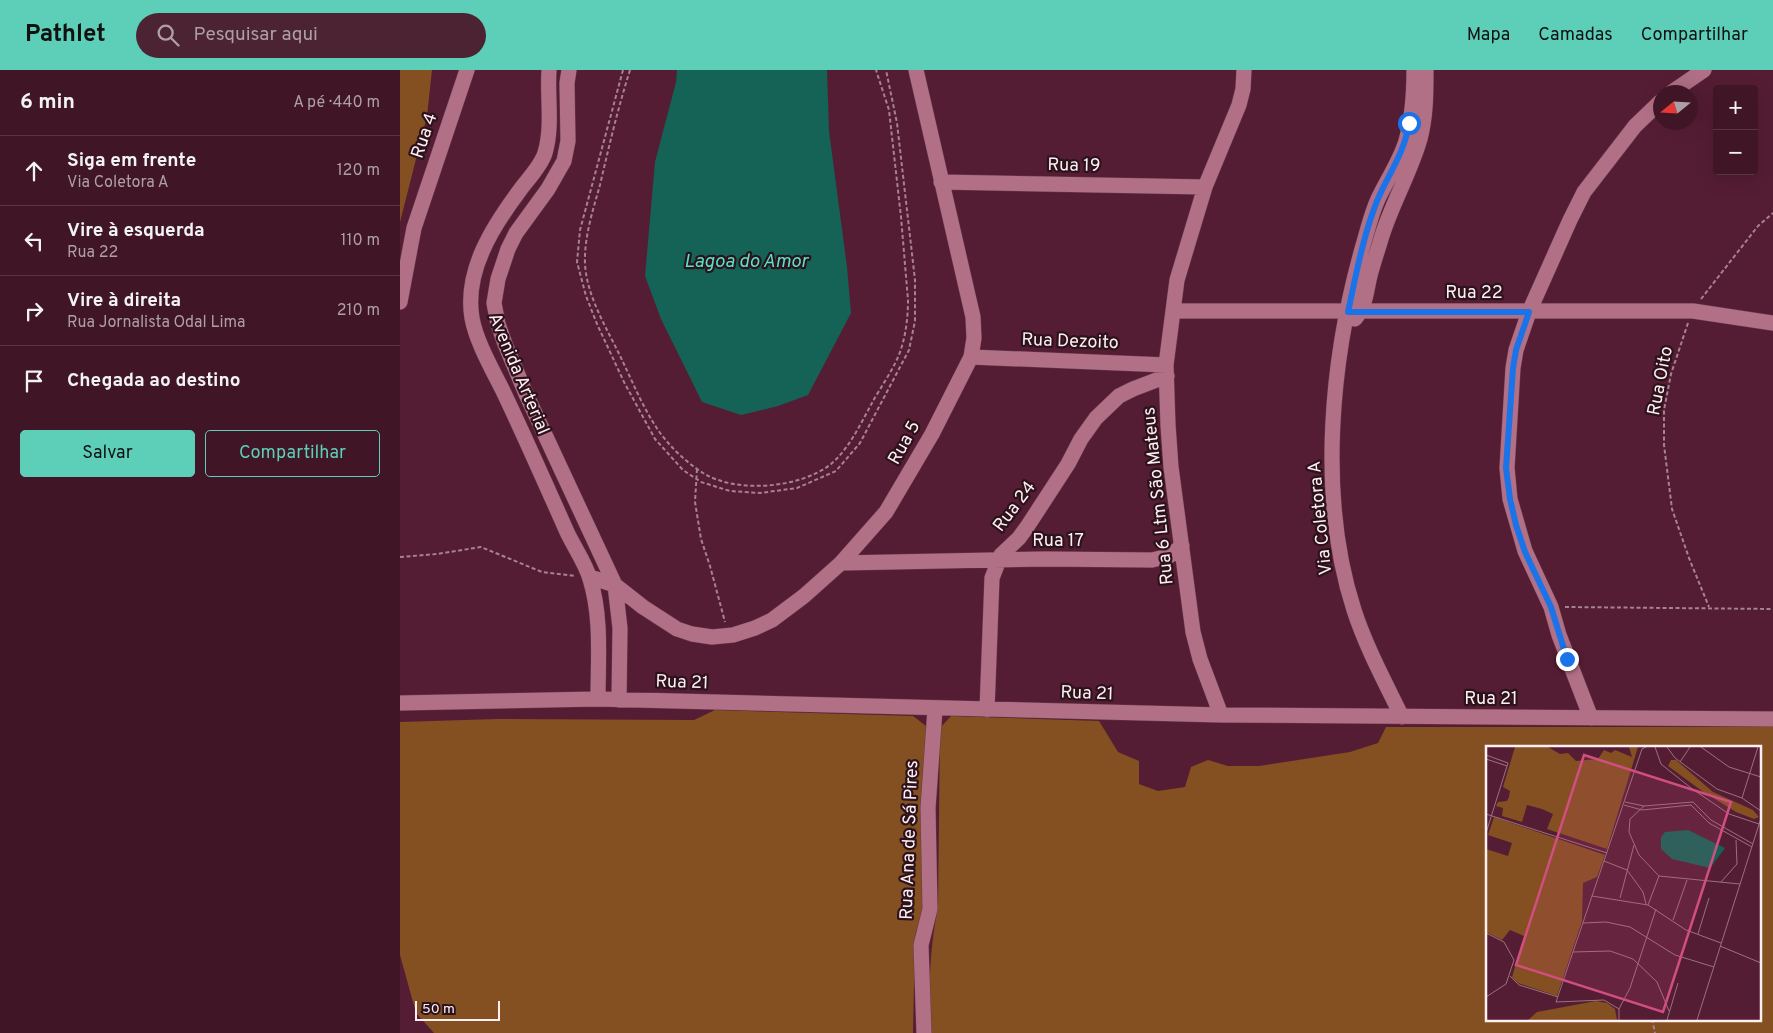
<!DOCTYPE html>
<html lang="pt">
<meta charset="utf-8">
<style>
:root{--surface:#401626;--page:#4b2332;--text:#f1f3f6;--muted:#ae9fa7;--line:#593543;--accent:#5dceb8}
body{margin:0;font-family:Overpass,sans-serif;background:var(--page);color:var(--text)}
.controls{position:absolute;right:15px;top:15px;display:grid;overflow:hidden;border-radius:5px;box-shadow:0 5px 20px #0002}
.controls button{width:45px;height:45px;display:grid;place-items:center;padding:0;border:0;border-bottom:1px solid var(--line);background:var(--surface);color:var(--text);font:25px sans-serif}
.compass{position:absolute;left:1253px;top:15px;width:45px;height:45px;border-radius:50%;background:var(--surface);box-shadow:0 5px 20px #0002;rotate:252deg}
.scale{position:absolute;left:15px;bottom:12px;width:85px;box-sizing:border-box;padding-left:5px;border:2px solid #feeff3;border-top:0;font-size:14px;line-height:18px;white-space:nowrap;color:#feeff3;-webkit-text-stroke:4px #2c121b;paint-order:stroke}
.stop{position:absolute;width:15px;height:15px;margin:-11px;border:4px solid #1a73e8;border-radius:50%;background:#fff}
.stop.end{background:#1a73e8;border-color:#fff;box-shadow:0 1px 5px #0008}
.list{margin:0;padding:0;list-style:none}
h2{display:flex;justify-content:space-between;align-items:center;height:65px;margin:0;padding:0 20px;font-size:21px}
h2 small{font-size:16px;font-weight:400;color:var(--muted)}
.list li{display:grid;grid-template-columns:32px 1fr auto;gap:15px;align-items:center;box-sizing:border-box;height:70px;padding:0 20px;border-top:1px solid var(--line)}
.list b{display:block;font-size:19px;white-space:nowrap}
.list p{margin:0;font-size:16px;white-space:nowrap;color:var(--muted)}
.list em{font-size:16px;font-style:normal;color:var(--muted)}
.actions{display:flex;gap:10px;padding:15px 20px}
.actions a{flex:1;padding:11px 0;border:1px solid var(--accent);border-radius:5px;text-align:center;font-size:18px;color:var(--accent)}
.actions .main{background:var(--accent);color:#111}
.icon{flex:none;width:28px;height:28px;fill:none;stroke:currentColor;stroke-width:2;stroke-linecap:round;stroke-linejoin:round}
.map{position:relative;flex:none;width:1373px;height:963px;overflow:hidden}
header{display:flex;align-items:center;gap:30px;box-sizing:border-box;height:70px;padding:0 25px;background:var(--accent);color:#111}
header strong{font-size:24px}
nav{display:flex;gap:28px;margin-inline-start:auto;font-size:18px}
.search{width:350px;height:45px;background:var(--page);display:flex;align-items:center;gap:12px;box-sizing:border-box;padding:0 18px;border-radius:28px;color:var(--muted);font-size:19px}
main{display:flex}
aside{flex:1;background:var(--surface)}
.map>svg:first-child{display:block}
.green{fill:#844f21;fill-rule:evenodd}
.water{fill:#146356}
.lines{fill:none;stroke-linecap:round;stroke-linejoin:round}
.minor-casing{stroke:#683b4f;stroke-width:16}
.path{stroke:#a78390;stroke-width:2;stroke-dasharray:4 2.5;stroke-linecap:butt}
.minor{stroke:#b17085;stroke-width:15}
.route{stroke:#1a73e8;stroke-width:6}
.labels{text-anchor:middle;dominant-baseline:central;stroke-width:4.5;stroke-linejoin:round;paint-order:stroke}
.street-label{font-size:18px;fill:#feeff3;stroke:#2c121b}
.water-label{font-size:19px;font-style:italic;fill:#58e2c9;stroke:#2c121b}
.inset-road{fill:none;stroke:#997180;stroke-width:1}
.view{fill:#d14e81;fill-opacity:0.15;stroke:#d14e81;stroke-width:2.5}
.inset-edge{fill:none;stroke:#feeff3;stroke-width:2.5}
</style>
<header>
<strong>Pathlet</strong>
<div class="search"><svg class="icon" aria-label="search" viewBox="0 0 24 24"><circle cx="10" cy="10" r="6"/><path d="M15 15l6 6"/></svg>Pesquisar aqui</div>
<nav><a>Mapa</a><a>Camadas</a><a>Compartilhar</a></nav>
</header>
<main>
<aside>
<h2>6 min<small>A pé · 440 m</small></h2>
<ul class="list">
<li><svg class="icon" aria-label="ahead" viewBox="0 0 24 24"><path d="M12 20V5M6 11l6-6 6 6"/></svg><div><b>Siga em frente</b><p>Via Coletora A</p></div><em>120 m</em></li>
<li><svg class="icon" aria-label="left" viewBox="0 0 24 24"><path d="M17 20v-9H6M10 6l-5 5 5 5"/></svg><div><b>Vire à esquerda</b><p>Rua 22</p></div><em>110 m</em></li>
<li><svg class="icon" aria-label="right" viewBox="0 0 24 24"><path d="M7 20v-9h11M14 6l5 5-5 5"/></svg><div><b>Vire à direita</b><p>Rua Jornalista Odal Lima</p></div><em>210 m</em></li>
<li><svg class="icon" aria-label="arrive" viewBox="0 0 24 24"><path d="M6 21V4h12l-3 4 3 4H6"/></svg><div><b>Chegada ao destino</b></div></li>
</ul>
<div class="actions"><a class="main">Salvar</a><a>Compartilhar</a></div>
</aside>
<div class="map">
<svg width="1373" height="963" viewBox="0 0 1373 963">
<rect width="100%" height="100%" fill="#551d33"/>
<path class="green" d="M0 0H32L27 46 0 152Z
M315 640 513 646 526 656 522 841 515 866 513 963H34L16 943 0 885V652L97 649 294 650Z
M551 646 699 651 718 682 739 691V714L758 721 785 717 791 697 808 690 828 696H859L950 682 978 673 986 657H1373V963H530C529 919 529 881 538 837L540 658ZM1087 677H1359V949H1087Z"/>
<path class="water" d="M277 0H427L429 61 447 197 451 243 408 325 378 336 341 345 302 332 261 249 245 206 255 92 276 12Z"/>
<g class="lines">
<g class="minor-casing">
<path id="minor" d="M149 0C147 27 153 56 145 83 141 96 128 109 120 120 93 156 64 201 72 248 76 271 92 299 103 321 125 367 146 415 167 462 174 477 186 494 190 509 202 547 198 590 198 629
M169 0 167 13 168 71 164 91 148 119 116 163 108 179 98 209 94 233 98 254 105 274 126 324 215 515 220 558 219 630
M1272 22 1304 0
M541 112 805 117
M0 232 14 158 67 0
M774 241H1293L1373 253
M955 249C965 237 966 224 969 210 972 196 977 183 981 169 991 135 1010 104 1020 69 1026 46 1026 23 1026 0
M571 287 766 295
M441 493 644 489 752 490 769 486 782 476
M190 507 215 515 243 537 277 559 292 564 312 567 333 565 355 558 372 550 404 526 441 493 486 442 532 364 571 287 574 268 573 247 516 0
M0 633 198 629 821 645 1373 649
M587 640 592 508 601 485 619 468 627 457 668 394 681 369 696 348 719 326 733 319 767 306
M821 645 800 589 793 562 771 397 768 355 766 295 777 210 805 117 839 35 843 19 844 0
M1002 647C985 612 966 577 954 540 917 426 931 286 964 172 968 158 972 142 978 129 987 110 1000 91 1006 71 1012 49 1014 23 1014 0
M1191 648 1159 565 1151 537 1125 481 1110 429 1107 398 1113 298 1116 280 1129 242 1170 150 1184 122 1235 56 1260 32
M524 963 521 875 530 839 528 738 535 639"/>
</g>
<path class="path" d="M223 0 180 160 177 192 186 226 197 254 224 312 255 369 283 400 301 412 330 421 360 423 397 418 436 401 460 373 509 280 515 251V210L497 53 486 0
M230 0C218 38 209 76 200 115 193 140 184 167 185 194 187 228 208 260 222 290 236 319 249 353 271 376 280 386 292 396 303 403 337 424 401 418 431 394 449 379 461 353 472 333 480 318 496 296 501 279 506 264 508 246 508 230L501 147 489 40 476 0
M1301 229 1358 156 1373 143
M1288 253 1271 304 1264 340V375L1272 439 1289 488 1309 537
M297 399 295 432 301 469 310 496 325 552
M0 487 37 484 81 477 142 502 175 506
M1165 537 1373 539
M1252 949 1255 963"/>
<use href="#minor" class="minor"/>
</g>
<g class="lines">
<path class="route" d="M1009 53C1005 82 988 105 977 131 963 166 956 205 948 242H1129L1116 280 1113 298 1106 398 1110 429 1116 455 1125 482 1151 537 1167 589"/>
</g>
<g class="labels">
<g class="street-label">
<text transform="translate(25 66) rotate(-71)">Rua 4</text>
<text transform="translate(674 96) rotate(1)">Rua 19</text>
<text x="1074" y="223">Rua 22</text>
<text transform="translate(670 272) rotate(2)">Rua Dezoito</text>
<text transform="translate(118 304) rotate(67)">Avenida Arterial</text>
<text transform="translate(1261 311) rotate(-79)">Rua Oito</text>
<text transform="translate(505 373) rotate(-61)">Rua 5</text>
<text transform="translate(759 426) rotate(-96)">Rua 6 Ltm São Mateus</text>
<text transform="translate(615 437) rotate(-53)">Rua 24</text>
<text transform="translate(921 448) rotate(-96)">Via Coletora A</text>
<text x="658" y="471">Rua 17</text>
<text transform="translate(282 613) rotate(2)">Rua 21</text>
<text transform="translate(687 624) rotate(2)">Rua 21</text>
<text x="1091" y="629">Rua 21</text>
<text transform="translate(510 770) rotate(-88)">Rua Ana de Sá Pires</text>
</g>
<g class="water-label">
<text x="346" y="192">Lagoa do Amor</text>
</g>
</g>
<g transform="translate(1086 676)">
<rect width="275" height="275" fill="#551d33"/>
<path d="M29 1H62L74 8 82 7 90 15 112 13 118 4 125 7 129 4 146 11 143 1H152L121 103 61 83 67 68 56 63 41 59 36 76 16 70 17 62 10 60 12 56 21 55 23 51 24 45 17 41ZM185 14H190L227 46 267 64 273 71 268 73 250 66 216 45 182 20ZM8 71 119 109 111 131 97 137 96 175 71 250 32 237 26 231 38 190 24 184 16 194 0 186V103L22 110 26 97 2 89ZM110 255 121 257 129 263 131 274H42L51 266Z" fill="#844f21"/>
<path d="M202 84 239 102 224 122 186 113 175 103V91L179 86Z" fill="#146356"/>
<path class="inset-road" d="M169 1 175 18 205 42 243 68 273 78M181 1 189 12 231 43 256 52 275 65M215 1 243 21 275 31M0 9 22 17 0 87M0 13 21 20M194 16 204 1M256 52 272 1M139 56 158 60 207 56 225 74 267 98M138 59 156 64 205 59 223 77 266 101M158 60 144 73 143 86 153 109 173 130 254 138M0 68 121 107M118 115 141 124 157 146 160 158M235 136 251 118 250 94M106 150 162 159 200 184 235 197M134 152 148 99M162 159 173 130M187 174 201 134M97 177 120 176 144 181 189 209 228 221M0 187 18 196 28 214 20 238 0 251M212 188 223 152M234 200 275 217M87 206 124 205 147 213 171 236 183 265M24 230 33 239 72 251M133 263 118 254 70 256 156 3 160 1M133 274V263L144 242 170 163M181 274 192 237M211 274 275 72"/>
<path class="view" d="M98 9 245 56 177 266 30 219Z"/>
<rect width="275" height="275" class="inset-edge"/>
</g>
</svg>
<div class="controls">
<button>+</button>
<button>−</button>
</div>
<svg class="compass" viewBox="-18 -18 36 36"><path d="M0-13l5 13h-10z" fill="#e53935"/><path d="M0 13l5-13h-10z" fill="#ae9fa7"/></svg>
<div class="scale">50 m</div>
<div class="stop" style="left:1009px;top:53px"></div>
<div class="stop end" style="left:1167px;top:589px"></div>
</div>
</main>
